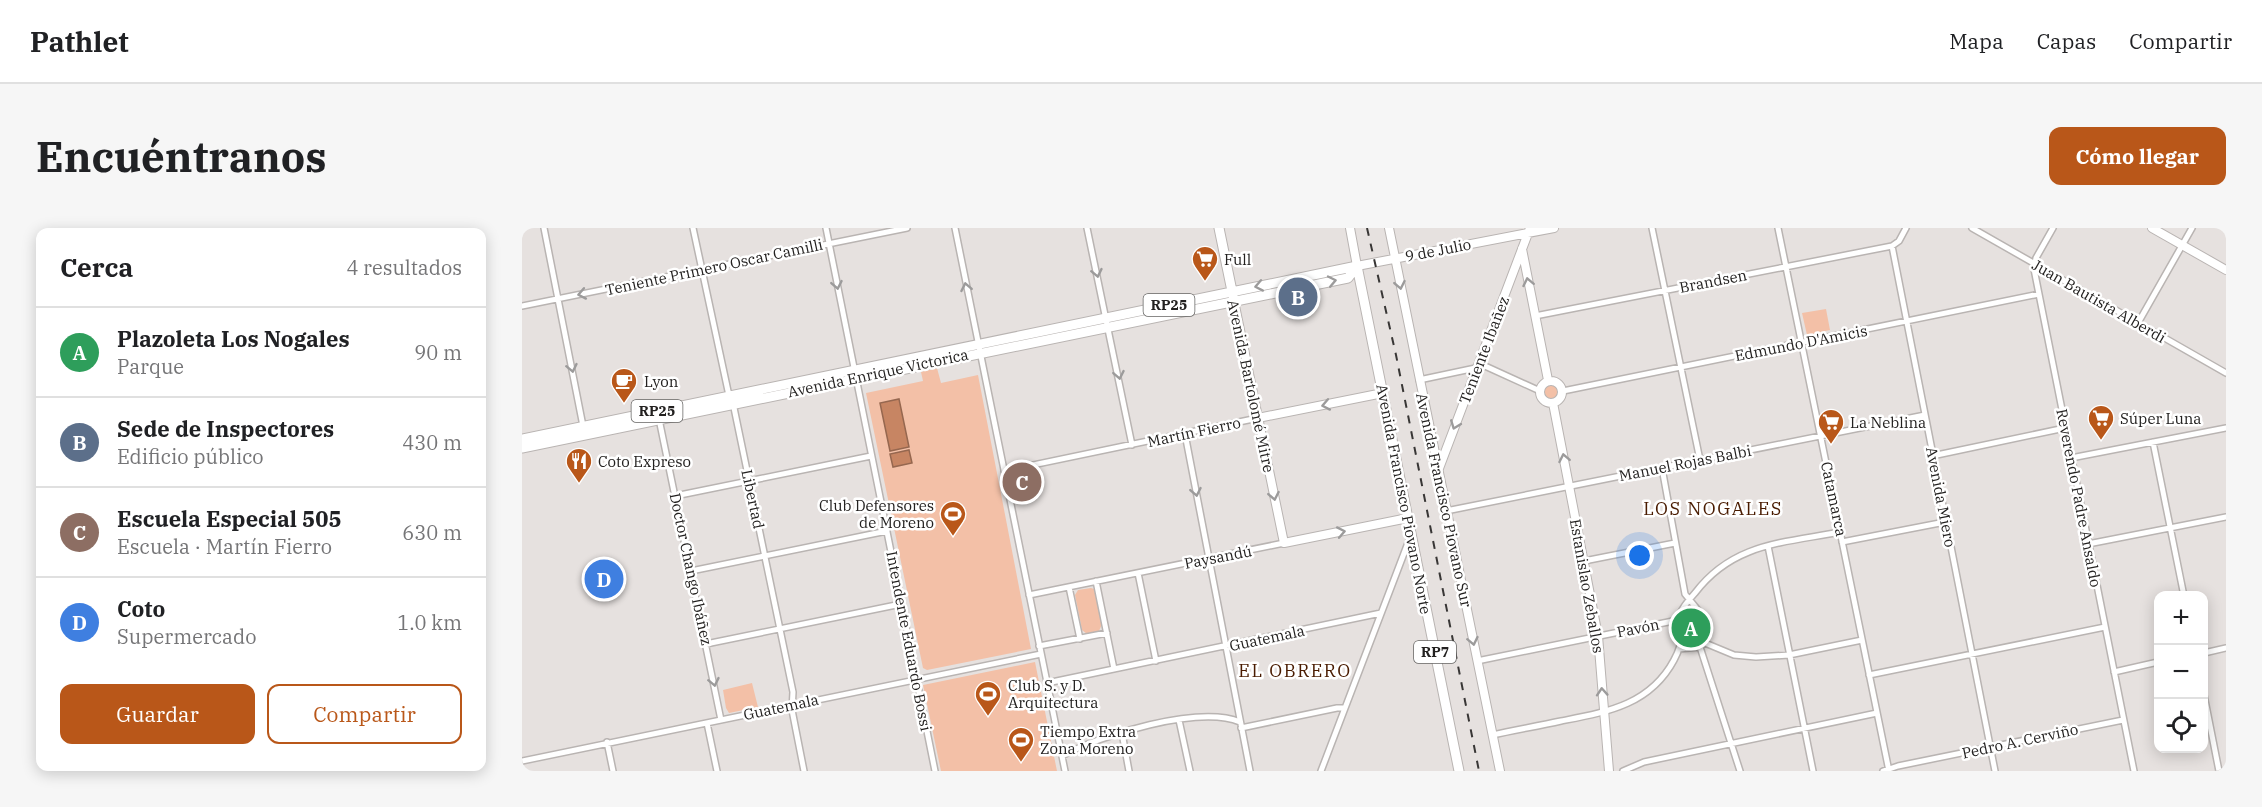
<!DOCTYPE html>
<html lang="es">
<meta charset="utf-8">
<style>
:root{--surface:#fff;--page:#f6f6f6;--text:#202124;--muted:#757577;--line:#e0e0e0;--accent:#b95719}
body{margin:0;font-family:"IBM Plex Serif",serif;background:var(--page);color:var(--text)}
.controls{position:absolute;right:18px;bottom:18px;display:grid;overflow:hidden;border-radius:12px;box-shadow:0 3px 15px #0003}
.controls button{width:54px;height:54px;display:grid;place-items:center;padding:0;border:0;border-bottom:2px solid var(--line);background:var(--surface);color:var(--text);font:30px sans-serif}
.you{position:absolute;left:1118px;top:328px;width:21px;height:21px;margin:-15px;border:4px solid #fff;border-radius:50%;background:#1a73e8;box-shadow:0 0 0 9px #1a73e833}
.badge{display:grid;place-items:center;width:39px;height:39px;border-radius:50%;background:var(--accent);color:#fff;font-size:20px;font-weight:700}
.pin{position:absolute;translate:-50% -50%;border:3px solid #fff;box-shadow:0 2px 6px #0006}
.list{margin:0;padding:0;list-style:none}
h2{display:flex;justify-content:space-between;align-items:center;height:78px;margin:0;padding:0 24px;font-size:26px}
h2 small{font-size:20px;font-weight:400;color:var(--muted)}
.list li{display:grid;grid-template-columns:39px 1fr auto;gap:18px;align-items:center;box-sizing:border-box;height:90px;padding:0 24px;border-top:2px solid var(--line)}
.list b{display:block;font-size:22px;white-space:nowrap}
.list p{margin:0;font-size:20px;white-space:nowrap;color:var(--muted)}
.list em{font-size:20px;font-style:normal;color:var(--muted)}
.actions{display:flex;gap:12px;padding:18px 24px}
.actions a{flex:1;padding:14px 0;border:2px solid var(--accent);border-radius:12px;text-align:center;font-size:21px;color:var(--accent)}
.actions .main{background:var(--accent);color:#fff}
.icon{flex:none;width:33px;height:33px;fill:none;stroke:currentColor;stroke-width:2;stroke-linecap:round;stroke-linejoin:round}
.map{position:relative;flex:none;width:1704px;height:543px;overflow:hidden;border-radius:12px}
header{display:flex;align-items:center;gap:36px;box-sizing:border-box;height:84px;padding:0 30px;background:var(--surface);border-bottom:2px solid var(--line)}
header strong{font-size:28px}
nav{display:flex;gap:33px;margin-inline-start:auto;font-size:21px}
.intro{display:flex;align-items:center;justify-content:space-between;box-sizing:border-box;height:144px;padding:0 36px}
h1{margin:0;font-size:42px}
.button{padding:15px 27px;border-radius:12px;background:var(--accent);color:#fff;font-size:21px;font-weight:700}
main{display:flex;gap:36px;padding:0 36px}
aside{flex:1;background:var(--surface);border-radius:12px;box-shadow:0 3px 15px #0003}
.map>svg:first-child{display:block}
.green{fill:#f3c0a7}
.water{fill:#c78563;stroke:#96674f;stroke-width:1.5}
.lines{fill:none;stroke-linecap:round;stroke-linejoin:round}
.street-casing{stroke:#b9b4b2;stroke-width:8}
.secondary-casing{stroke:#b9b4b2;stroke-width:10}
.primary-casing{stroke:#b9b4b2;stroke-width:11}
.street{stroke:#fff;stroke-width:5}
.secondary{stroke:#fff;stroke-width:8}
.primary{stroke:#fff;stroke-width:9}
.rail{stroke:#383635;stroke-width:2;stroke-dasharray:8 8;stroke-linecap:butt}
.oneway{stroke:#9c9b9b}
.labels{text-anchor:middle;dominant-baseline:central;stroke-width:5;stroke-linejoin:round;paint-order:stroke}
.shield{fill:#fff;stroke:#656463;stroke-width:1.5}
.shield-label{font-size:14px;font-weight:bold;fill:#232120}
.street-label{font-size:15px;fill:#232120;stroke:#fff}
.poi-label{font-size:15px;fill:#232120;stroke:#fff;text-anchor:start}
.quarter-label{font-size:18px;letter-spacing:1.5px;fill:#491b00;stroke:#fff}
</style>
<header>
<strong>Pathlet</strong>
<nav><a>Mapa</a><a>Capas</a><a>Compartir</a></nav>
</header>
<div class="intro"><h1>Encuéntranos</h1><a class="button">Cómo llegar</a></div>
<main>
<aside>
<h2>Cerca<small>4 resultados</small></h2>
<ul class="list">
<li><span class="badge" style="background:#2e9e5b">A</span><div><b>Plazoleta Los Nogales</b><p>Parque</p></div><em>90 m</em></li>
<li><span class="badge" style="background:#5c6f8a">B</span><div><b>Sede de Inspectores</b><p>Edificio público</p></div><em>430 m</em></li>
<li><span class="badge" style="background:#8d6e63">C</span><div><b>Escuela Especial 505</b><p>Escuela · Martín Fierro</p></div><em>630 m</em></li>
<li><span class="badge" style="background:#3f7fe0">D</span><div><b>Coto</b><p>Supermercado</p></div><em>1.0 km</em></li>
</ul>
<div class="actions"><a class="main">Guardar</a><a>Compartir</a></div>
</aside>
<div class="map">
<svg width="1704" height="543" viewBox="0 0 1704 543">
<rect width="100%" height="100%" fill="#e6e1df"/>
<path class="green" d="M1304 81 1308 102 1285 107 1280 85Z
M415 140 419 155 456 147 509 421 405 442 401 440 344 165 401 153 399 144Z
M1022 164a7 7 0 1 1 14 0a7 7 0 1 1-14 0Z
M569 360 572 361 580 396 577 403 565 406 560 402 553 367 556 362Z
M1165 382 1174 384 1177 389 1174 405 1178 414 1161 417 1164 401 1160 392Z
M513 434 535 543H419L401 457Z
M230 455 236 479 207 485 204 480 201 462Z"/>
<path class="water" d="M377 171 387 219 368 223 358 175Z
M387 222 390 235 371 239 368 226Z"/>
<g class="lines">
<g class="street-casing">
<path id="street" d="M22 0 61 198
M171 0 206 163 211 175 271 464 270 482 282 543
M304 0 413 543
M433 0 543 543
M565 0 610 217
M1130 0 1178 232
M1256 0 1367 543
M1450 0 1704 145
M1531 0 1514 30 1512 41 1612 543
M1370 18 1473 543
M0 78 385 0
M1013 88 1370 18 1377 13 1384 0
M1616 95 1670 0
M897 152 963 138 1018 163
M1041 163 1517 66
M137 191 199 492
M663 206 728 543
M1631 214 1662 368
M1410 228 1543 200
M1549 230 1704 200
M1140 240 1163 366 1180 387 1181 392 1178 404 1183 415
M482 243 736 190
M153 268 349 228
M924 283 1403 187
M1320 314 1423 294
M1566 316 1704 289
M1246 318 1291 543
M1062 333 1153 315
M169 343 365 303
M616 345 634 433
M574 353 592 441
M547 359 558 411
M507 367 762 315
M1156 392C1158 382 1166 373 1173 365 1211 315 1261 315 1318 304
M184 416 379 376
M517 418 585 405
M1178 419 1218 543
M1157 421 1178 419 1183 415 1212 427 1234 429 1267 427 1340 412
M1682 425 1704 420
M955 433 1156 392
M1592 444 1636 434
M1347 447 1583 399
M525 455 859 385
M1682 467 1697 543
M657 492 668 543
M185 495 195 543
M719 500 815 480H822
M600 505 607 543
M970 507C993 502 1016 498 1039 493 1085 484 1128 477 1152 432 1159 419 1163 405 1156 392
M85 514 91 543
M540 528C578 507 677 477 718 494
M0 533 519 426
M799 543 889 307
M1101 543 1122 534 1355 485
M1361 543 1376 538 1601 492"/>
</g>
<g class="secondary-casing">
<path id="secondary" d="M828 0 835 38 1032 0
M867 0 978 543
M1630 0 1704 42
M1000 21 1026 152
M712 73 762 315 886 290
M1018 164a11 11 0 1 1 22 0a11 11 0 1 1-22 0Z
M1031 175 1076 408 1087 543
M736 190 861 165
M916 243 1008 0"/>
</g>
<g class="primary-casing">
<path id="primary" d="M697 0 711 68
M835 38 937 543
M0 211 835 38
M0 220 826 50 835 38"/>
</g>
<use href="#street" class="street"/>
<use href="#secondary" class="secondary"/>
<use href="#primary" class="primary"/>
<path class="rail" d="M845 0 874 127 957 543"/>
</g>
<defs><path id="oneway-chevron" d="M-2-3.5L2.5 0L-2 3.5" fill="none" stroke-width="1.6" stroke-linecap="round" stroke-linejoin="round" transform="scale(1.5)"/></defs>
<g class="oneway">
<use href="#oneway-chevron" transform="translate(575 45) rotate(78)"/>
<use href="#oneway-chevron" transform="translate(810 53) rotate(-12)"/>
<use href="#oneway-chevron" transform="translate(1006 54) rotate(-102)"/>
<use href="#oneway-chevron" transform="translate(315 57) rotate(79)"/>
<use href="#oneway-chevron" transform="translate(878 57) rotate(79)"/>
<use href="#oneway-chevron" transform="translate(737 58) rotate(169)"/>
<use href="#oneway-chevron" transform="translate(444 59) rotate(-101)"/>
<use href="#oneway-chevron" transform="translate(60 66) rotate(169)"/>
<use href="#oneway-chevron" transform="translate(50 140) rotate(78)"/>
<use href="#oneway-chevron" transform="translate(597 147) rotate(79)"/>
<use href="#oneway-chevron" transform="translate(804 177) rotate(169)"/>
<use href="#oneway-chevron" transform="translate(933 197) rotate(111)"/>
<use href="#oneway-chevron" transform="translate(1042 230) rotate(-101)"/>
<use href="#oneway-chevron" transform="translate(674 264) rotate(79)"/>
<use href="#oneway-chevron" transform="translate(752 268) rotate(79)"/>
<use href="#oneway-chevron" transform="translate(819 304) rotate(-11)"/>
<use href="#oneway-chevron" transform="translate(951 413) rotate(78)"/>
<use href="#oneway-chevron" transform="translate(192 454) rotate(78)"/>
<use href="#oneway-chevron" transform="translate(1080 464) rotate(-94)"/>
</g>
<defs>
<g id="supermarket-pin" transform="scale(1.35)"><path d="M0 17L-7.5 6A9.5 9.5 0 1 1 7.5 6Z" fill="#b95719" stroke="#fff"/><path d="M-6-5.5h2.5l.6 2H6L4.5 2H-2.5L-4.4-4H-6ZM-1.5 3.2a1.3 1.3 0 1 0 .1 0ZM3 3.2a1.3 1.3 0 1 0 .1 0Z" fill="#fff"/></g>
<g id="cafe-pin" transform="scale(1.35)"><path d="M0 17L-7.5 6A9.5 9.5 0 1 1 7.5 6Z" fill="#b95719" stroke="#fff"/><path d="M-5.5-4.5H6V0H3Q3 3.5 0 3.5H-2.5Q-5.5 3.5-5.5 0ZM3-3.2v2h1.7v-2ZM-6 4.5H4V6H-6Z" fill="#fff"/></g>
<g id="restaurant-pin" transform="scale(1.35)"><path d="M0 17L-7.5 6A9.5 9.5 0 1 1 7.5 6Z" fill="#b95719" stroke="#fff"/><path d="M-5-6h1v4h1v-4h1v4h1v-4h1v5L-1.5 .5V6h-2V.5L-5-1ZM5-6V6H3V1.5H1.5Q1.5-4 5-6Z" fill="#fff"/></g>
<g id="stadium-pin" transform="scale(1.35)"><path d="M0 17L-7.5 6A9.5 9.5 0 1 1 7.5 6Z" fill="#b95719" stroke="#fff"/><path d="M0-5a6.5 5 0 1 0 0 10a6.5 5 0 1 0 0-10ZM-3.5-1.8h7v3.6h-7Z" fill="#fff"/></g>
</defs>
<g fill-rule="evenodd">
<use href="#supermarket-pin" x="683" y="31"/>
<use href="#cafe-pin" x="102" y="153"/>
<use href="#supermarket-pin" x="1579" y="190"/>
<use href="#supermarket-pin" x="1309" y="194"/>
<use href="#restaurant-pin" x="57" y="233"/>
<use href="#stadium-pin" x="431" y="286"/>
<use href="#stadium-pin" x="466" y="466"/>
<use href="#stadium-pin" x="499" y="512"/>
</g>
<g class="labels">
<g class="shield">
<rect x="621.5" y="66" width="51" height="22" rx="4.5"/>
<rect x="109.5" y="172" width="51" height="22" rx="4.5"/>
<rect x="892" y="413" width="42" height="22" rx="4.5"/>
</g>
<g class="shield-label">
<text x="647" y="77">RP25</text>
<text x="135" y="183">RP25</text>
<text x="913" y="424">RP7</text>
</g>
<g class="street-label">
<text transform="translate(916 22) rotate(-11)">9 de Julio</text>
<text transform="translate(192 39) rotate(-12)">Teniente Primero Oscar Camilli</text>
<text transform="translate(1191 53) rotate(-11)">Brandsen</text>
<text transform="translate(1577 73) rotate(30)">Juan Bautista Alberdi</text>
<text transform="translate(1279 115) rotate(-11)">Edmundo D'Amicis</text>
<text transform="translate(962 122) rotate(-69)">Teniente Ibañez</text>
<text transform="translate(356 145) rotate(-12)">Avenida Enrique Victorica</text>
<text transform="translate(729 158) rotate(78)">Avenida Bartolomé Mitre</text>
<text transform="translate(672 204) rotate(-12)">Martín Fierro</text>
<text transform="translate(1163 235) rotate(-11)">Manuel Rojas Balbi</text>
<text transform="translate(1419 269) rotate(79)">Avenida Miero</text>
<text transform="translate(1557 270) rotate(79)">Reverendo Padre Ansaldo</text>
<text transform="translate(231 271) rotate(78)">Libertad</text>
<text transform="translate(882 271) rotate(79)">Avenida Francisco Piovano Norte</text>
<text transform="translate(1312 271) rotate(78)">Catamarca</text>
<text transform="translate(922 272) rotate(78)">Avenida Francisco Piovano Sur</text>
<text transform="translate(696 329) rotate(-11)">Paysandú</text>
<text transform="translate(169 341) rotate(78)">Doctor Chango Ibáñez</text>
<text transform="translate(1065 358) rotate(80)">Estanislao Zeballos</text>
<text transform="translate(1116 400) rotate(-11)">Pavón</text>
<text transform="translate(745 410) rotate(-12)">Guatemala</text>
<text transform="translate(387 413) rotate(79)">Intendente Eduardo Bossi</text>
<text transform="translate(259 479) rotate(-12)">Guatemala</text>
<text transform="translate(1498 513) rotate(-12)">Pedro A. Cerviño</text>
</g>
<g class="poi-label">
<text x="702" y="31">Full</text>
<text x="122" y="153">Lyon</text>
<text x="1598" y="190">Súper Luna</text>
<text x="1328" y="194">La Neblina</text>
<text x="76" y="233">Coto Expreso</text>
<text x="412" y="277" text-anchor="end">Club Defensores<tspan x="412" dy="17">de Moreno</tspan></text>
<text x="486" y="457">Club S. y D.<tspan x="486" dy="17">Arquitectura</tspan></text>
<text x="518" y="503">Tiempo Extra<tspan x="518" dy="17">Zona Moreno</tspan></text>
</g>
<g class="quarter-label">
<text x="1191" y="280">LOS NOGALES</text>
<text x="773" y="442">EL OBRERO</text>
</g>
</g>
</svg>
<div class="controls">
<button>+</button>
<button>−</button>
<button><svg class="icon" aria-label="locate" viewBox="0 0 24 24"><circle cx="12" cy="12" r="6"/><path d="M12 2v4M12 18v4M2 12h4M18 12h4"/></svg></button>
</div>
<div class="you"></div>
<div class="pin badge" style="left:1169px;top:400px;background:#2e9e5b">A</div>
<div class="pin badge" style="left:776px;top:69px;background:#5c6f8a">B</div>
<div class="pin badge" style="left:500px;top:254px;background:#8d6e63">C</div>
<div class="pin badge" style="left:82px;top:351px;background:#3f7fe0">D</div>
</div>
</main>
